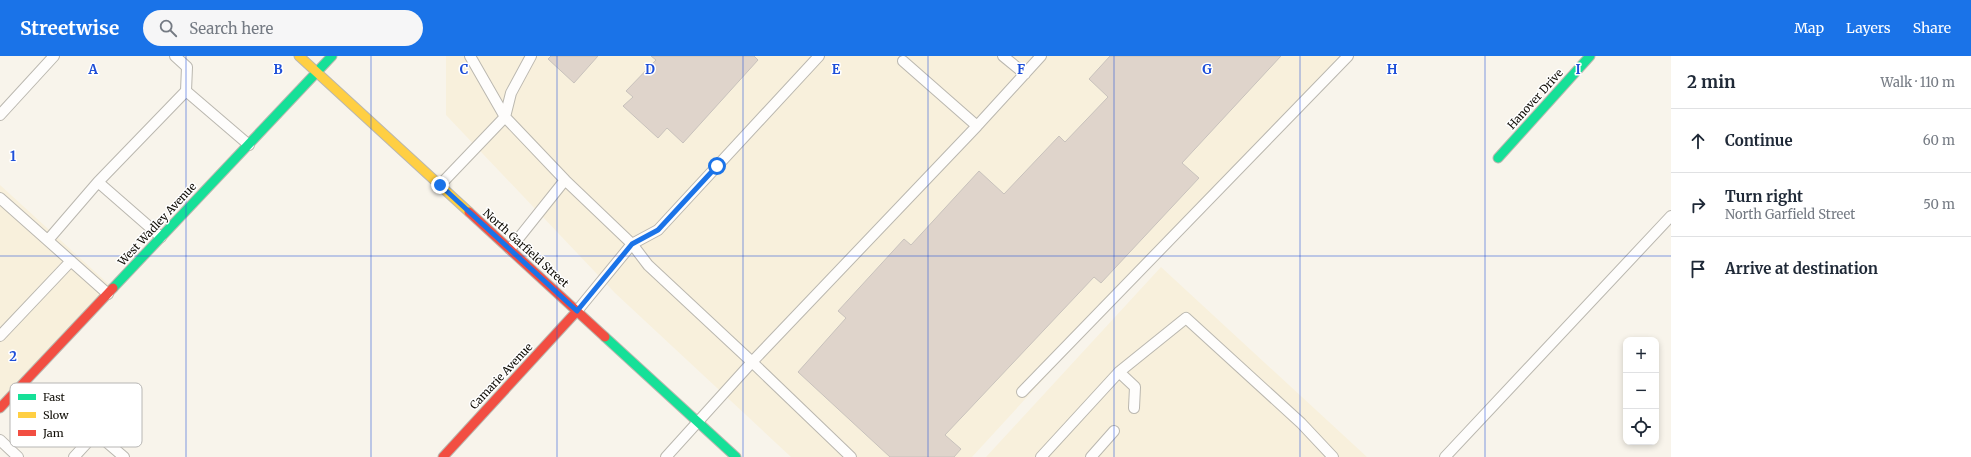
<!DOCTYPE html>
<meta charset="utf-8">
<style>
:root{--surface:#fff;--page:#f6f6f7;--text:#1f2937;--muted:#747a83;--line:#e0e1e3;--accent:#1a73e8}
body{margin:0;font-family:Merriweather,serif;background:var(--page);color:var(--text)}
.controls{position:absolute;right:12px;bottom:12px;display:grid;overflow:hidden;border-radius:8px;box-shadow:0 2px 6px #0003}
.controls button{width:36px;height:36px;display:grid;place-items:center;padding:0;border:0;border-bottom:1px solid var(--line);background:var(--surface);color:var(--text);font:20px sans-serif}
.stop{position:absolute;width:12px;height:12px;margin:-9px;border:3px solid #1a73e8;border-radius:50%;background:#fff}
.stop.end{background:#1a73e8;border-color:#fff;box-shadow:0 1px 4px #0008}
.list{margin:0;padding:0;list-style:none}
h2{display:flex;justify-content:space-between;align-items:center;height:52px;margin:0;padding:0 16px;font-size:17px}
h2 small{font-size:13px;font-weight:400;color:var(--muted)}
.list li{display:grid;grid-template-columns:26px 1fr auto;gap:12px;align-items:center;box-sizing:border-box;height:64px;padding:0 16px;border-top:1px solid var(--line)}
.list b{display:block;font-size:15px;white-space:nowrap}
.list p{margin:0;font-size:13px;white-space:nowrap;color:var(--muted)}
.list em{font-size:13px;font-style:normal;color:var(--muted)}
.icon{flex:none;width:22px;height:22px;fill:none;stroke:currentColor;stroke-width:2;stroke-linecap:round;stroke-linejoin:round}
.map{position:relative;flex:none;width:1671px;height:401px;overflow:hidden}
header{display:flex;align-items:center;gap:24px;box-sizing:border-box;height:56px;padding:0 20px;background:var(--accent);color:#fff}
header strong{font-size:19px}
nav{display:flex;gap:22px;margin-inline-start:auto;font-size:14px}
.search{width:280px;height:36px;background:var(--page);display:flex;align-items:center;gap:10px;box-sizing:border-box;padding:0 14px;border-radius:22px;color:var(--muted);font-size:15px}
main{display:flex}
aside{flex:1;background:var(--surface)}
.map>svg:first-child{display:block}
.built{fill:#f8f0dc}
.building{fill:#dfd4cb;stroke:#c8c2bc}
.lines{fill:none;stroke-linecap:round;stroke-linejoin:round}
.lane-casing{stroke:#bab7af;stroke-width:12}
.fast-casing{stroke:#bab7af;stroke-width:11}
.slow-casing{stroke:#bab7af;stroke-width:11}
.jam-casing{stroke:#bab7af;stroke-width:11}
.lane{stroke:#fefdfc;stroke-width:10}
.fast{stroke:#16e098;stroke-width:9}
.slow{stroke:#ffcf43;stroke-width:9}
.jam{stroke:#f24e42;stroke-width:9}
.route{stroke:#1a73e8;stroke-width:5}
.grid{fill:none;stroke:#1d4ed8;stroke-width:1;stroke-opacity:0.55}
.labels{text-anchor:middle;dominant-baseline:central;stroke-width:3;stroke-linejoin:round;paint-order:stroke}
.street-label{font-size:11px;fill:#0f0c05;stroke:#fff}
.key{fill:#fff;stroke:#b7b6b4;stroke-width:1}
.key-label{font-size:11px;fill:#0f0c05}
.grid-label{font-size:13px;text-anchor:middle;font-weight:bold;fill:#1d4ed8;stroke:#fff;stroke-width:3;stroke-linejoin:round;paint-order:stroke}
</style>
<header>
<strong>Streetwise</strong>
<div class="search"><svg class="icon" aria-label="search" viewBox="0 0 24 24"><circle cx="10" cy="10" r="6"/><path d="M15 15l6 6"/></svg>Search here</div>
<nav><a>Map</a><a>Layers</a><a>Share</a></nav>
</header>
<main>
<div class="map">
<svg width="1671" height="401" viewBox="0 0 1671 401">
<rect width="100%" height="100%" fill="#f8f4eb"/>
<path class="built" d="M446 0H1340L972 401H791L615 237 446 59Z
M0 129 115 234 0 358Z
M1161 211 1367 401H986Z"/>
<path class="building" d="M551 0H598L574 27 548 3Z
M651 0H754L758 4 683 87 667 72 658 82 623 50 633 41 626 35 656 4Z
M1110 0H1281L1182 107 1199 122 1101 227 1094 221 945 379 961 393 954 401H890L798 316 846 262 838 255 904 183 911 189 979 115 1004 138 1059 80 1065 86 1108 41 1089 23Z"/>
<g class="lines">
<g class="lane-casing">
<path id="lane" d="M470 0 505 61 565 124 510 193
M1003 0 1025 18
M903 5 977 70 1041 0
M186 35 249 89
M0 59 54 0
M565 124 632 188 577 255
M98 126 161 181
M440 129 505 61 511 37 531 0
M0 142 108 238
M48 184 98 126 186 35 187 11 175 0
M0 280 71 205
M1119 316 1135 331 1134 352
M1022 336 1348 0
M0 384 18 401
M74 401 96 377 124 401
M666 401 752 306 648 209 632 188 658 174 819 0
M851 401 752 306 977 70
M1041 401 1119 316 1186 262 1301 367 1333 401
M1091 401 1114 375
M1445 401 1671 160"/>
</g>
<g class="fast-casing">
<path id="fast" d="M1498 102 1590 0
M113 232 332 0
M605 281 736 401"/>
</g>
<g class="slow-casing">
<path id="slow" d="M299 0 469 156"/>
</g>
<g class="jam-casing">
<path id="jam" d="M469 156 605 281
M0 352 113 232
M443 401 577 255"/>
</g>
<use href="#lane" class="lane"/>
<use href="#fast" class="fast"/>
<use href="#slow" class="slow"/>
<use href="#jam" class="jam"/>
</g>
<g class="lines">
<path class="route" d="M440 129 577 255 632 188 658 174 717 110"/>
</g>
<path class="grid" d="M186 0V401M371 0V401M557 0V401M743 0V401M928 0V401M1114 0V401M1300 0V401M1485 0V401M0 200H1671"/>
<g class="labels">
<g class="street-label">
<text transform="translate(1535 43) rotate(-48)">Hanover Drive</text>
<text transform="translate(157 168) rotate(-47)">West Wadley Avenue</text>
<text transform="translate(526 192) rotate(42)">North Garfield Street</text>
<text transform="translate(501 320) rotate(-47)">Camarie Avenue</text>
</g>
</g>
<rect x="10" y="327" width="132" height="64" rx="6" class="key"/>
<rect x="18" y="338" width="18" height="6" fill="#16e098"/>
<rect x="18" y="356" width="18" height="6" fill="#ffcf43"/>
<rect x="18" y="374" width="18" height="6" fill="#f24e42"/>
<g class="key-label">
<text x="43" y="345">Fast</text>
<text x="43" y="363">Slow</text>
<text x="43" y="381">Jam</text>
</g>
<g class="grid-label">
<text x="93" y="18">A</text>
<text x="278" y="18">B</text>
<text x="464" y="18">C</text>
<text x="650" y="18">D</text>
<text x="836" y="18">E</text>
<text x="1021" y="18">F</text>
<text x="1207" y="18">G</text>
<text x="1392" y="18">H</text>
<text x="1578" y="18">I</text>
<text x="13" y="105">1</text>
<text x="13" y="305">2</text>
</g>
</svg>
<div class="controls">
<button>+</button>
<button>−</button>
<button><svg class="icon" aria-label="locate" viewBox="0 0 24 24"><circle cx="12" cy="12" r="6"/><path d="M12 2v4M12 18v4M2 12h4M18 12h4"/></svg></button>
</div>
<div class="stop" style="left:717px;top:110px"></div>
<div class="stop end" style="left:440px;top:129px"></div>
</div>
<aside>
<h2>2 min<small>Walk · 110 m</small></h2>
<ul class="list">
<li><svg class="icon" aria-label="ahead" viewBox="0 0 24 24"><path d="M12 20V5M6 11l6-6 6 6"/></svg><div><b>Continue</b></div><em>60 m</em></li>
<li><svg class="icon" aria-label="right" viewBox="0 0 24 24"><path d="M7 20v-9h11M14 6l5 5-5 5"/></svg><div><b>Turn right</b><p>North Garfield Street</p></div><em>50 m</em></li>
<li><svg class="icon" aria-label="arrive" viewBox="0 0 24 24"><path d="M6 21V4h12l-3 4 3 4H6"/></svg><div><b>Arrive at destination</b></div></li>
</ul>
</aside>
</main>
